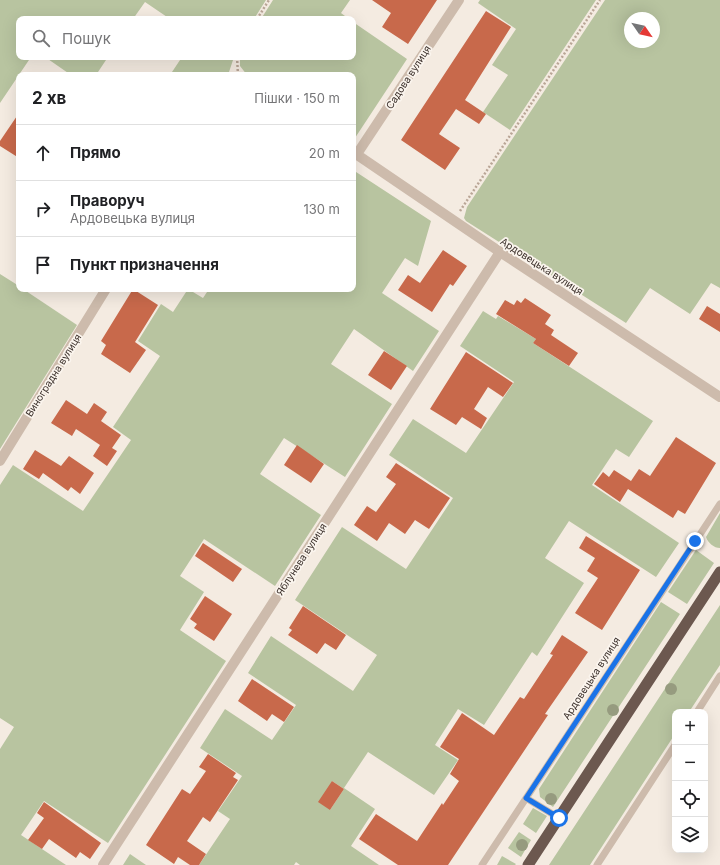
<!DOCTYPE html>
<html lang="uk">
<meta charset="utf-8">
<style>
:root{--surface:#fff;--page:#f6f6f6;--text:#202124;--muted:#757577;--line:#e0e0e0}
body{margin:0;font-family:Inter,sans-serif;background:var(--page);color:var(--text)}
.controls{position:absolute;right:12px;bottom:12px;display:grid;overflow:hidden;border-radius:8px;box-shadow:0 4px 16px #0002}
.controls button{width:36px;height:36px;display:grid;place-items:center;padding:0;border:0;border-bottom:1px solid var(--line);background:var(--surface);color:var(--text);font:20px sans-serif}
.compass{position:absolute;left:624px;top:12px;width:36px;height:36px;border-radius:50%;background:var(--surface);box-shadow:0 4px 16px #0002;rotate:124deg}
.stop{position:absolute;width:12px;height:12px;margin:-9px;border:3px solid #1a73e8;border-radius:50%;background:#fff}
.stop.end{background:#1a73e8;border-color:#fff;box-shadow:0 1px 4px #0008}
.list{margin:0;padding:0;list-style:none}
h2{display:flex;justify-content:space-between;align-items:center;height:52px;margin:0;padding:0 16px;font-size:17px}
h2 small{font-size:13px;font-weight:400;color:var(--muted)}
.list li{display:grid;grid-template-columns:26px 1fr auto;gap:12px;align-items:center;box-sizing:border-box;height:56px;padding:0 16px;border-top:1px solid var(--line)}
.list b{display:block;font-size:15px;white-space:nowrap}
.list p{margin:0;font-size:13px;white-space:nowrap;color:var(--muted)}
.list em{font-size:13px;font-style:normal;color:var(--muted)}
.icon{flex:none;width:22px;height:22px;fill:none;stroke:currentColor;stroke-width:2;stroke-linecap:round;stroke-linejoin:round}
.map{position:relative;flex:none;width:720px;height:865px;overflow:hidden}
.search{position:absolute;background:var(--surface);box-shadow:0 4px 16px #0002;left:16px;top:16px;width:340px;height:44px;display:flex;align-items:center;gap:10px;box-sizing:border-box;padding:0 14px;border-radius:8px;color:var(--muted);font-size:15px}
.panel{position:absolute;background:var(--surface);box-shadow:0 4px 16px #0002;left:16px;top:72px;width:340px;height:220px;border-radius:8px}
.map>svg:first-child{display:block}
.green{fill:#b8c4a0;fill-rule:evenodd}
.building{fill:#c8694b}
.lines{fill:none;stroke-linecap:round;stroke-linejoin:round}
.path{stroke:#b9a596;stroke-width:2.5;stroke-dasharray:2 2;stroke-linecap:butt}
.service{stroke:#cdbbac;stroke-width:7}
.minor{stroke:#cdbbac;stroke-width:10}
.trunk{stroke:#6c584f;stroke-width:11}
.tree{fill:#969b7f}
.route{stroke:#1a73e8;stroke-width:5}
.labels{text-anchor:middle;dominant-baseline:central;stroke-width:3.5;stroke-linejoin:round;paint-order:stroke}
.street-label{font-size:10px;fill:#3b302b;stroke:#fbf5ee}
</style>
<div class="map">
<svg width="720" height="865" viewBox="0 0 720 865">
<rect width="100%" height="100%" fill="#f4ebe1"/>
<path class="green" d="M0 0H266L254 19H170L145 2 133 19H19V57H31L0 103Z
M273 0H350L341 13 349 19H261Z
M480 0H596L510 130 483 112 508 75 492 65 516 29 478 3Z
M605 0H720V288L711 283 690 314 650 288 626 323 466 221 464 218 467 207ZM630 18H654V42H630Z
M353 22 407 59 353 141V75H247L240 66V57H353Z
M45 57H108L96 75H71Z
M182 57H234L228 75H170Z
M353 170 431 221 418 266 405 258 382 293 439 331 413 371 354 329 331 364 392 404 345 477 284 438 260 474 321 515 275 586 204 539 180 576 204 592 180 630 226 661 108 843 44 801 21 835 66 865H0V749L14 727 0 718V485L13 465 83 511 131 440 113 427 160 356 138 341 161 304 173 312 188 289 203 298 209 289H353Z
M0 274 19 286V289H23L77 325 0 449Z
M483 311 496 319 498 316 536 339 533 343 653 421 629 457 616 449 592 485 679 543 656 577 569 521 545 558 584 583 537 656 532 652 484 725 458 709 435 745 458 760 434 795 368 752 344 788 375 809 351 846 379 865H300L296 862 294 865H199L230 819 218 811 242 776 200 748 225 709 272 740 296 705 248 673 271 636 353 691 377 655 295 600 342 527 406 569 453 498 389 455 413 419 466 453 514 382 460 346ZM332 781 344 789 330 810Z
M720 513V548C714 548 708 543 706 537Z
M696 550 714 563 687 604 668 592Z
M661 602 680 614 553 807 540 797 539 789Z
M720 605V665L689 712H675V734L590 865H549Z
M533 808 547 816 536 833 523 824Z
M519 832 531 840 521 857 508 848Z
M130 854 146 865H123Z
M502 856 516 864 515 865H497Z"/>
<path class="building" d="M372 0H437L408 44 382 27 391 13Z
M486 11 511 27 465 100 486 114 479 124 456 109 439 134 460 148 445 170 401 140Z
M19 113V158L0 146V141Z
M443 250 467 266 453 286 450 284 432 312 398 290 408 275 420 283Z
M133 289 158 305 135 342 146 350 130 373 101 354 106 345 101 341Z
M525 298 551 315 545 324 554 330 551 335 578 353 569 366 533 343 536 339 496 314 505 300 514 305 517 300 521 303Z
M707 306 720 314V332L699 319Z
M384 351 407 366 391 390 368 375Z
M466 352 513 383 503 397 488 387 474 409 487 418 481 429 462 417 456 425 430 409Z
M66 400 87 414 94 403 107 412 101 421 121 435 112 448 117 451 107 466 93 456 100 445 76 429 72 436 51 423Z
M676 437 716 463 685 514 678 510 673 518 628 489 620 502 594 484 603 472 609 477 614 470 631 481 639 469 650 476Z
M297 445 324 464 311 483 284 465Z
M35 450 61 466 69 456 94 473 80 494 71 487 68 491 43 473 39 479 23 469Z
M396 463 450 498 429 529 415 520 405 534 389 523 377 541 354 525 367 506 376 512 396 484 386 477Z
M586 536 640 570 602 630 575 613 598 578 587 571 595 558 579 548Z
M203 543 242 569 233 582 195 556Z
M205 596 232 614 214 641 194 628 197 624 190 619Z
M303 606 346 635 336 650 325 643 317 654 288 635 292 630 289 628Z
M562 635 588 652 545 714 548 715 448 865H398L359 839 376 814 417 841 442 803 443 805 459 781 450 774 459 759 440 747 462 713 494 735 520 697 524 699 553 655 550 654Z
M252 679 294 707 284 722 272 714 267 721 238 701Z
M208 754 236 773 233 777 238 780 210 822 203 817 187 841 206 854 199 865H190L178 857 174 864 146 845 182 789 190 794 206 771 199 767Z
M332 781 344 789 330 810 318 802Z
M44 802 101 843 90 859 80 852 76 858 49 839 42 849 28 840 44 818 37 813Z"/>
<g class="lines">
<path class="path" d="M257 19 269 0
M237 57 238 75
M460 211 600 0"/>
<path class="service" d="M697 712 720 676
M526 798 559 818
M482 865 720 504
M597 865 675 745"/>
<path class="minor" d="M353 152 500 252 720 397
M357 154 459 0
M0 461 106 289
M103 865 500 252"/>
<path class="trunk" d="M528 865 720 572"/>
</g>
<g class="tree">
<circle cx="671" cy="689" r="6"/>
<circle cx="613" cy="710" r="6"/>
<circle cx="551" cy="799" r="6"/>
<circle cx="522" cy="845" r="6"/>
</g>
<g class="lines">
<path class="route" d="M559 818 526 798 695 541"/>
</g>
<g class="labels">
<g class="street-label">
<text transform="translate(408 77) rotate(-57)">Садова вулиця</text>
<text transform="translate(542 266) rotate(33)">Ардовецька вулиця</text>
<text transform="translate(53 375) rotate(-58)">Виноградна вулиця</text>
<text transform="translate(301 559) rotate(-57)">Яблунева вулиця</text>
<text transform="translate(591 678) rotate(-57)">Ардовецька вулиця</text>
</g>
</g>
</svg>
<div class="controls">
<button>+</button>
<button>−</button>
<button><svg class="icon" aria-label="locate" viewBox="0 0 24 24"><circle cx="12" cy="12" r="6"/><path d="M12 2v4M12 18v4M2 12h4M18 12h4"/></svg></button>
<button><svg class="icon" aria-label="layers" viewBox="0 0 24 24"><path d="M12 4l9 5-9 5-9-5zM3 14l9 5 9-5"/></svg></button>
</div>
<svg class="compass" viewBox="-18 -18 36 36"><path d="M0-13l5 13h-10z" fill="#e53935"/><path d="M0 13l5-13h-10z" fill="#757577"/></svg>
<div class="stop" style="left:559px;top:818px"></div>
<div class="stop end" style="left:695px;top:541px"></div>
<div class="search"><svg class="icon" aria-label="search" viewBox="0 0 24 24"><circle cx="10" cy="10" r="6"/><path d="M15 15l6 6"/></svg>Пошук</div>
<section class="panel">
<h2>2 хв<small>Пішки · 150 m</small></h2>
<ul class="list">
<li><svg class="icon" aria-label="ahead" viewBox="0 0 24 24"><path d="M12 20V5M6 11l6-6 6 6"/></svg><div><b>Прямо</b></div><em>20 m</em></li>
<li><svg class="icon" aria-label="right" viewBox="0 0 24 24"><path d="M7 20v-9h11M14 6l5 5-5 5"/></svg><div><b>Праворуч</b><p>Ардовецька вулиця</p></div><em>130 m</em></li>
<li><svg class="icon" aria-label="arrive" viewBox="0 0 24 24"><path d="M6 21V4h12l-3 4 3 4H6"/></svg><div><b>Пункт призначення</b></div></li>
</ul>
</section>
</div>
